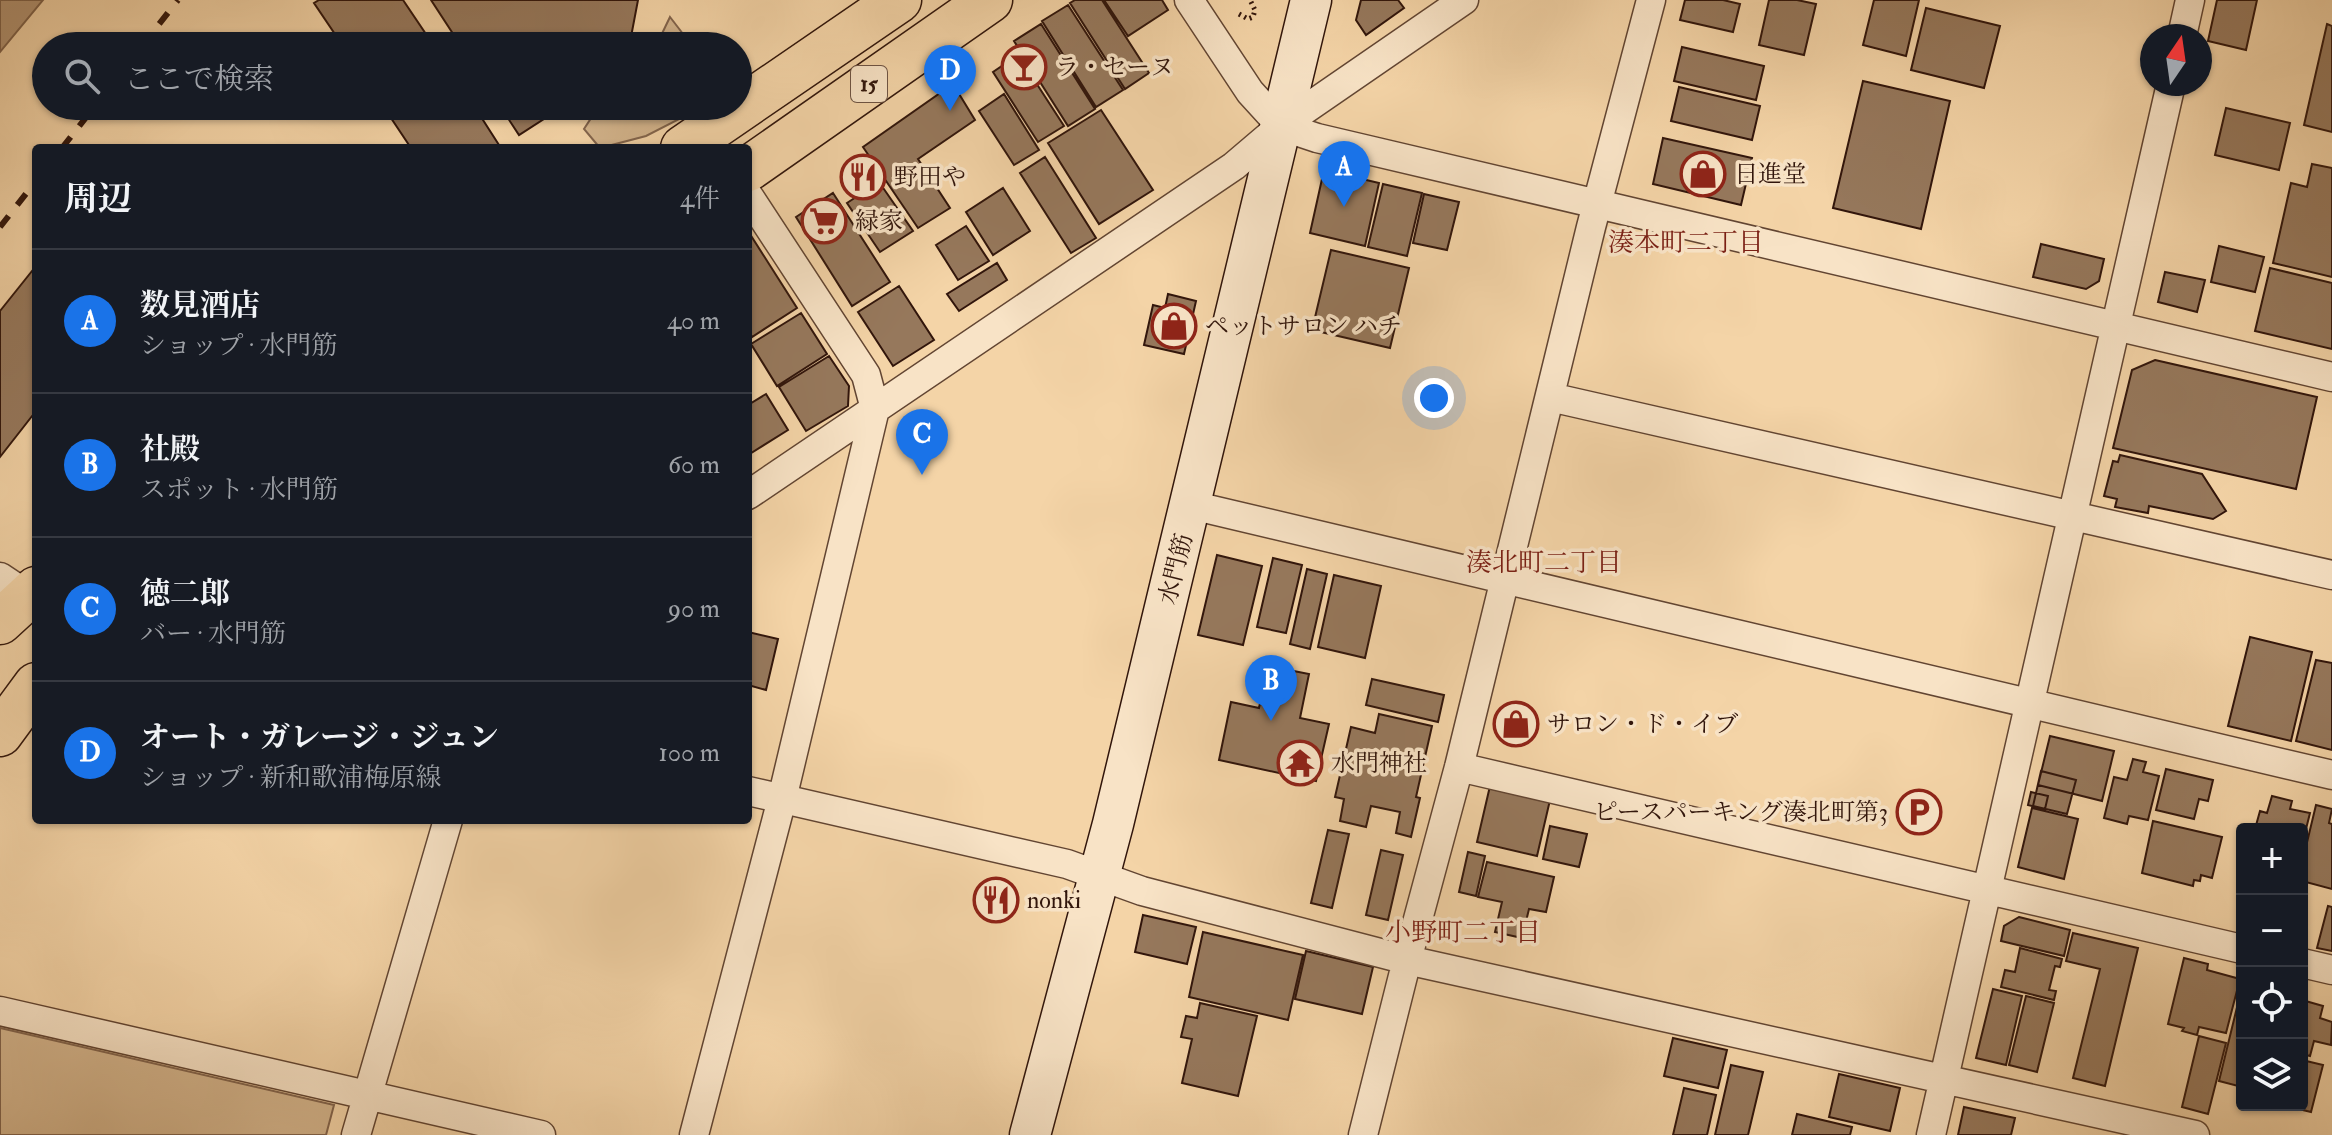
<!DOCTYPE html>
<html lang="ja">
<meta charset="utf-8">
<style>
:root{--surface:#171b24;--page:#20242c;--text:#f1f3f6;--muted:#9ea1a6;--line:#363941;--accent:#1a73e8}
body{margin:0;font-family:"IM FELL Double Pica","Noto Serif JP",serif;background:var(--page);color:var(--text)}
.controls{position:absolute;right:24px;bottom:24px;display:grid;overflow:hidden;border-radius:8px;box-shadow:0 2px 6px #0004}
.controls button{width:72px;height:72px;display:grid;place-items:center;padding:0;border:0;border-bottom:2px solid var(--line);background:var(--surface);color:var(--text);font:40px sans-serif}
.compass{position:absolute;left:2140px;top:24px;width:72px;height:72px;border-radius:50%;background:var(--surface);box-shadow:0 2px 6px #0004;rotate:13deg}
.you{position:absolute;left:1434px;top:398px;width:28px;height:28px;margin:-20px;border:6px solid #fff;border-radius:50%;background:#1a73e8;box-shadow:0 0 0 12px #1a73e833}
.badge{display:grid;place-items:center;width:52px;height:52px;border-radius:50%;background:var(--accent);color:#fff;font-size:26px;font-weight:700}
.pin{position:absolute;translate:-50% -66px;filter:drop-shadow(0 2px 4px #0008)}
.pin::after{content:'';position:absolute;top:42px;width:28px;height:24px;background:inherit;clip-path:polygon(0 0,100% 0,50% 100%)}
.list{margin:0;padding:0;list-style:none}
h2{display:flex;justify-content:space-between;align-items:center;height:104px;margin:0;padding:0 32px;font-size:34px}
h2 small{font-size:26px;font-weight:400;color:var(--muted)}
.list li{display:grid;grid-template-columns:52px 1fr auto;gap:24px;align-items:center;box-sizing:border-box;height:144px;padding:0 32px;border-top:2px solid var(--line)}
.list b{display:block;font-size:30px;white-space:nowrap}
.list p{margin:0;font-size:26px;white-space:nowrap;color:var(--muted)}
.list em{font-size:26px;font-style:normal;color:var(--muted)}
.icon{flex:none;width:44px;height:44px;fill:none;stroke:currentColor;stroke-width:2;stroke-linecap:round;stroke-linejoin:round}
.map{position:relative;flex:none;width:2332px;height:1135px;overflow:hidden}
.search{position:absolute;background:var(--surface);box-shadow:0 2px 6px #0004;left:32px;top:32px;width:720px;height:88px;display:flex;align-items:center;gap:20px;box-sizing:border-box;padding:0 28px;border-radius:44px;color:var(--muted);font-size:30px}
.panel{position:absolute;background:var(--surface);box-shadow:0 2px 6px #0004;left:32px;top:144px;width:720px;height:680px;border-radius:8px}
.map>svg:first-child{display:block}
.green{fill:#d3b48c;stroke:#82644c;stroke-width:2}
.water{fill:#b29372;stroke:#7e6149;stroke-width:2}
.building{fill:#96785c;stroke:#31150b;stroke-width:2}
.lines{fill:none;stroke-linecap:round;stroke-linejoin:round}
.street-casing{stroke:#624532;stroke-width:31}
.secondary-casing{stroke:#31150b;stroke-width:43}
.primary-casing{stroke:#31150b;stroke-width:47}
.path{stroke:#31150b;stroke-width:5;stroke-dasharray:2 4;stroke-linecap:butt}
.street{stroke:#f8e3c6;stroke-width:28}
.secondary{stroke:#f8e3c6;stroke-width:40}
.primary{stroke:#f4d4a7;stroke-width:44}
.rail{stroke:#31150b;stroke-width:6;stroke-dasharray:14 14;stroke-linecap:butt}
.labels{text-anchor:middle;dominant-baseline:central;stroke-width:7;stroke-linejoin:round;paint-order:stroke}
.shield{fill:#f8e3c6;stroke:#6d5343;stroke-width:2}
.shield-label{font-size:22px;font-weight:bold;fill:#31150b}
.poi-label{font-size:24px;fill:#31150b;stroke:#f8e3c6;text-anchor:start}
.street-label{font-size:24px;fill:#31150b;stroke:#f8e3c6}
.neighbourhood-label{font-size:26px;fill:#7a1f14;stroke:#f8e3c6}
</style>
<div class="map">
<svg width="2332" height="1135" viewBox="0 0 2332 1135">
<rect width="100%" height="100%" fill="#f4d4a7"/>
<filter id="stains"><feTurbulence type="fractalNoise" baseFrequency=".0025" numOctaves="4"/><feColorMatrix values="0 0 0 0 .2 0 0 0 0 .09 0 0 0 0 .02 0 0 0 .5 -.17"/></filter>
<radialGradient id="worn" r=".72"><stop offset=".6" stop-color="#630" stop-opacity="0"/><stop offset="1" stop-color="#630" stop-opacity=".3"/></radialGradient>
<path class="green" d="M670 17 690 43V46H656Z
M599 106H693V112L646 136 600 148 584 129Z
M0 1028 334 1105 326 1135H0Z"/>
<path class="water" d="M0 0H43L0 52Z"/>
<path class="building" d="M319 0H403L434 46H343L314 3Z
M431 0H638L631 37 618 46H461Z
M1075 0H1102L1149 73 1125 89 1070 3Z
M1104 0H1162L1168 10 1128 36Z
M1361 0H1398L1404 8 1366 35 1356 20Z
M1685 0H1723L1740 4 1733 32 1680 20Z
M1769 0H1797L1816 4 1804 55 1759 45Z
M1874 0H1919L1906 56 1863 45Z
M2217 0H2257L2246 50 2208 41Z
M1068 5 1123 90 1096 107 1042 21Z
M1926 8 2000 26 1984 88 1911 70Z
M1041 24 1095 109 1068 126 1014 41Z
M2327 24 2332 26V132L2304 125Z
M1682 47 1764 66 1756 100 1674 81Z
M1018 55 1064 126 1038 142 993 72Z
M1863 81 1950 101 1921 229 1833 208Z
M953 84 975 120 918 159 950 208 918 228 863 147Z
M1679 87 1760 106 1752 140 1671 121Z
M1004 94 1039 150 1014 165 979 111Z
M383 106H474L499 145 495 148H411Z
M500 106H564L519 135Z
M2226 108 2290 123 2279 170 2215 155Z
M1101 110 1153 190 1099 224 1048 143Z
M1663 138 1752 158 1741 205 1653 184Z
M1045 157 1096 238 1071 253 1020 173Z
M2312 164 2332 168V277L2273 263 2291 183 2307 187Z
M1324 170 1379 183 1365 246 1310 233Z
M879 182 913 231 880 252 847 203Z
M1383 184 1422 193 1407 256 1368 247Z
M1003 188 1030 231 993 255 966 212Z
M833 193 890 282 852 306 796 217Z
M1424 194 1459 202 1447 250 1413 243Z
M966 226 989 261 958 280 936 245Z
M748 231 797 308 752 337 748 330Z
M2041 244 2104 259 2099 281 2086 289 2033 277Z
M2219 246 2264 257 2255 292 2211 282Z
M1331 250 1409 268 1390 348 1312 330Z
M997 263 1007 280 959 311 947 294Z
M36 266V411L0 457V311Z
M2270 268 2332 283V349L2255 331Z
M2165 272 2205 280 2197 312 2158 302Z
M899 286 934 340 893 366 858 312Z
M1168 294 1196 301 1184 354 1144 345 1153 305 1165 308Z
M801 313 827 354 777 386 751 344Z
M829 356 849 386 848 406 806 431 779 387Z
M2155 360 2317 397 2296 489 2113 448 2132 370Z
M766 394 788 430 748 455V405Z
M2120 455 2202 474 2226 511 2213 519 2149 506 2148 513 2115 507 2117 499 2104 496 2113 461 2118 462Z
M1217 555 1262 566 1243 645 1198 635Z
M1273 558 1302 565 1286 633 1257 627Z
M1307 569 1327 574 1310 649 1290 644Z
M1334 575 1381 586 1365 658 1318 647Z
M748 632 778 639 766 690 748 685Z
M2250 637 2312 652 2291 741 2228 726Z
M2316 660 2332 663V750L2296 741Z
M1268 666 1309 674 1300 718 1329 724 1316 781 1219 760 1231 702 1259 708Z
M1372 679 1444 695 1438 722 1366 705Z
M1379 714 1432 726 1416 797 1420 798 1411 837 1396 833 1400 812 1371 806 1366 827 1340 821 1344 799 1335 797 1351 727 1375 733Z
M2050 736 2114 751 2102 801 2038 785Z
M2133 759 2146 762 2143 772 2159 776 2148 820 2129 816 2127 824 2104 818 2114 777 2127 780Z
M2166 769 2213 780 2208 801 2199 799 2194 819 2156 810Z
M2041 771 2076 780 2067 814 2033 806Z
M1490 786 1550 800 1537 856 1477 842Z
M2031 792 2048 796 2045 809 2028 805Z
M2272 796 2292 801 2290 809 2310 813 2302 845V829H2255L2260 811 2267 813Z
M2316 805 2332 809 2329 823 2332 824V889L2302 881V863Z
M2032 808 2078 819 2064 879 2018 867Z
M2153 821 2222 837 2212 878 2201 875 2200 881 2194 880 2193 886 2142 873Z
M1550 826 1587 834 1579 867 1543 859Z
M1328 830 1349 834 1332 908 1311 903Z
M1381 850 1403 855 1388 920 1366 915Z
M1468 852 1485 856 1476 896 1459 892Z
M1487 862 1554 877 1546 912 1529 909 1522 938 1495 932 1502 902 1478 897Z
M2328 906 2332 907V951L2317 948Z
M1143 915 1196 927 1187 964 1135 952Z
M2019 917 2070 930 2064 956 2001 941 2004 926Z
M1203 932 1303 955 1288 1020 1189 997Z
M2073 933 2138 948 2105 1086 2073 1078 2100 969 2066 961Z
M2020 948 2062 959 2060 967 2055 966 2049 990 2056 991 2054 1000 2001 987 2005 970 2015 972Z
M1306 951 1373 967 1362 1014 1295 999Z
M2184 958 2208 964 2207 970 2240 979 2226 1033 2199 1027 2197 1035 2182 1031 2184 1028 2168 1024Z
M1993 989 2022 996 2006 1065 1976 1058Z
M2240 995 2242 996V1087L2219 1081Z
M2026 996 2054 1003 2037 1072 2009 1065Z
M2302 1000 2323 1006 2320 1018 2332 1022 2331 1045 2314 1041 2310 1056 2302 1054Z
M1200 1003 1257 1016 1238 1096 1182 1083 1192 1039 1181 1037 1186 1016 1197 1018Z
M2199 1036 2226 1043 2208 1114 2182 1107Z
M1673 1038 1727 1050 1718 1088 1664 1076Z
M2302 1060 2323 1065 2311 1112 2282 1105H2302Z
M1731 1065 1763 1072 1748 1135H1715Z
M1839 1074 1900 1088 1890 1131 1829 1117Z
M1684 1088 1716 1095 1707 1135H1673Z
M1964 1107 2015 1118 2011 1135H1958Z
M1797 1114 1852 1127 1850 1135H1792Z"/>
<g class="lines">
<g class="street-casing">
<path id="street" d="M1189 0 1250 92 1281 126 1317 138 2332 377
M2182 36 2190 0
M1550 397 2332 575
M748 495 1234 166 1281 126 1464 0
M1191 505 2332 775
M0 577 36 601
M1459 767 2242 949
M748 791 1067 864 1142 891 1407 960 2195 1135
M2302 963 2332 970
M0 1011 541 1135
M356 1135 448 820
M694 1135 782 799 875 409 866 375 748 195
M1363 1135 1407 960 1459 767 1591 227 1651 0
M1931 1135 2171 84"/>
</g>
<g class="secondary-casing">
<path id="secondary" d="M1030 1135 1113 824 1311 0"/>
</g>
<g class="primary-casing">
<path id="primary" d="M683 148 899 0
M748 169 990 0
M0 622 36 589
M0 734 36 685"/>
</g>
<path class="path" d="M1239 14 1248 19 1253 17 1255 10 1250 0"/>
<use href="#street" class="street"/>
<use href="#secondary" class="secondary"/>
<use href="#primary" class="primary"/>
<path class="rail" d="M142 46 178 0
M62 148 95 106
M0 227 36 181"/>
</g>
<defs>
<g id="bar-ring" transform="scale(2.3)"><circle r="9.5" fill="#f8e3c6" stroke="#8f2418" stroke-width="1.5"/><path d="M-6-5H6L.8 .8V4.5H3.5V6h-7V4.5H-.8V.8Z" fill="#8f2418"/></g>
<g id="shop-ring" transform="scale(2.3)"><circle r="9.5" fill="#f8e3c6" stroke="#8f2418" stroke-width="1.5"/><path d="M-5-2.5h2.3a2.7 3.5 0 0 1 5.4 0H5L5.5 6h-11ZM-1.5-2.5h3a1.5 2.3 0 0 0-3 0Z" fill="#8f2418"/></g>
<g id="restaurant-ring" transform="scale(2.3)"><circle r="9.5" fill="#f8e3c6" stroke="#8f2418" stroke-width="1.5"/><path d="M-5-6h1v4h1v-4h1v4h1v-4h1v5L-1.5 .5V6h-2V.5L-5-1ZM5-6V6H3V1.5H1.5Q1.5-4 5-6Z" fill="#8f2418"/></g>
<g id="supermarket-ring" transform="scale(2.3)"><circle r="9.5" fill="#f8e3c6" stroke="#8f2418" stroke-width="1.5"/><path d="M-6-5.5h2.5l.6 2H6L4.5 2H-2.5L-4.4-4H-6ZM-1.5 3.2a1.3 1.3 0 1 0 .1 0ZM3 3.2a1.3 1.3 0 1 0 .1 0Z" fill="#8f2418"/></g>
<g id="temple-ring" transform="scale(2.3)"><circle r="9.5" fill="#f8e3c6" stroke="#8f2418" stroke-width="1.5"/><path d="M0-6L5-2H3V0L6.5 2.5H4V6H1.5V3h-3V6H-4V2.5H-6.5L-3 0V-2H-5Z" fill="#8f2418"/></g>
<g id="parking-ring" transform="scale(2.3)"><circle r="9.5" fill="#f8e3c6" stroke="#8f2418" stroke-width="1.5"/><path d="M-3.5-5.5H1a3.5 3.5 0 0 1 0 7H-1V5.5H-3.5ZM-1-3.4V-.6H.8a1.4 1.4 0 0 0 0-2.8Z" fill="#8f2418"/></g>
</defs>
<g fill-rule="evenodd">
<use href="#bar-ring" x="1024" y="67"/>
<use href="#shop-ring" x="1703" y="174"/>
<use href="#restaurant-ring" x="863" y="177"/>
<use href="#supermarket-ring" x="824" y="221"/>
<use href="#shop-ring" x="1174" y="326"/>
<use href="#shop-ring" x="1516" y="724"/>
<use href="#temple-ring" x="1300" y="763"/>
<use href="#parking-ring" x="1919" y="812"/>
<use href="#restaurant-ring" x="996" y="900"/>
</g>
<g class="labels">
<rect class="shield" x="851" y="66" width="36" height="36" rx="6"/>
<g class="shield-label">
<text x="869" y="84">15</text>
</g>
<g class="poi-label">
<text x="1055" y="67">ラ・セーヌ</text>
<text x="1734" y="174">日進堂</text>
<text x="894" y="177">野田や</text>
<text x="855" y="221">緑家</text>
<text x="1205" y="326">ペットサロン ハチ</text>
<text x="1547" y="724">サロン・ド・イブ</text>
<text x="1331" y="763">水門神社</text>
<text x="1888" y="812" text-anchor="end">ピースパーキング湊北町第3</text>
<text x="1027" y="900">nonki</text>
</g>
<g class="street-label">
<text transform="translate(1176 569) rotate(-76)">水門筋</text>
</g>
<g class="neighbourhood-label">
<text x="1686" y="243">湊本町二丁目</text>
<text x="1544" y="563">湊北町二丁目</text>
<text x="1463" y="933">小野町二丁目</text>
</g>
</g>
<rect width="100%" height="100%" filter="url(#stains)"/>
<rect width="100%" height="100%" fill="url(#worn)"/>
</svg>
<div class="controls">
<button>+</button>
<button>−</button>
<button><svg class="icon" aria-label="locate" viewBox="0 0 24 24"><circle cx="12" cy="12" r="6"/><path d="M12 2v4M12 18v4M2 12h4M18 12h4"/></svg></button>
<button><svg class="icon" aria-label="layers" viewBox="0 0 24 24"><path d="M12 4l9 5-9 5-9-5zM3 14l9 5 9-5"/></svg></button>
</div>
<svg class="compass" viewBox="-18 -18 36 36"><path d="M0-13l5 13h-10z" fill="#e53935"/><path d="M0 13l5-13h-10z" fill="#9ea1a6"/></svg>
<div class="you"></div>
<div class="pin badge" style="left:1344px;top:207px">A</div>
<div class="pin badge" style="left:1271px;top:721px">B</div>
<div class="pin badge" style="left:922px;top:475px">C</div>
<div class="pin badge" style="left:950px;top:111px">D</div>
<div class="search"><svg class="icon" aria-label="search" viewBox="0 0 24 24"><circle cx="10" cy="10" r="6"/><path d="M15 15l6 6"/></svg>ここで検索</div>
<section class="panel">
<h2>周辺<small>4件</small></h2>
<ul class="list">
<li><span class="badge">A</span><div><b>数見酒店</b><p>ショップ · 水門筋</p></div><em>40 m</em></li>
<li><span class="badge">B</span><div><b>社殿</b><p>スポット · 水門筋</p></div><em>60 m</em></li>
<li><span class="badge">C</span><div><b>徳二郎</b><p>バー · 水門筋</p></div><em>90 m</em></li>
<li><span class="badge">D</span><div><b>オート・ガレージ・ジュン</b><p>ショップ · 新和歌浦梅原線</p></div><em>100 m</em></li>
</ul>
</section>
</div>
